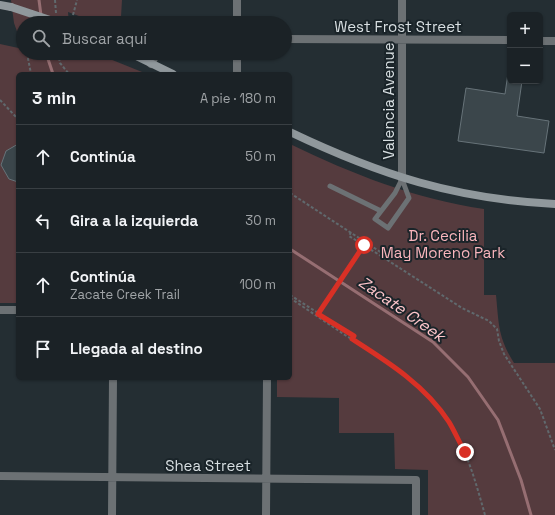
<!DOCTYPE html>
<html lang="es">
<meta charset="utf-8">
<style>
:root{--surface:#1b2226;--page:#242a2e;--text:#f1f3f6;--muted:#a0a4a7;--line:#393f43}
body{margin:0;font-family:"Space Grotesk",sans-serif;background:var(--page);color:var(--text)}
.controls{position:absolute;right:12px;top:12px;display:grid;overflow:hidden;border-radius:6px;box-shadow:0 1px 3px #0004}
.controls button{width:36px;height:36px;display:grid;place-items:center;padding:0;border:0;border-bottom:1px solid var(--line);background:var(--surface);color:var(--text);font:20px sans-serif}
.stop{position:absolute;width:12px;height:12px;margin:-9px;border:3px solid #d93025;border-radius:50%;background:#fff}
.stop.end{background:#d93025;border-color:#fff;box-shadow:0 1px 4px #0008}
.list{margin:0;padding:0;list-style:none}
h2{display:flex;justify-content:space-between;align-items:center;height:52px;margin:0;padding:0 16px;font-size:17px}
h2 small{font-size:13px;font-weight:400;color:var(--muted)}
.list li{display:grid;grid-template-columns:26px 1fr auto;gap:12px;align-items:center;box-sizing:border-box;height:64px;padding:0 16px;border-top:1px solid var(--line)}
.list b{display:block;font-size:15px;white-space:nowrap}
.list p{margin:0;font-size:13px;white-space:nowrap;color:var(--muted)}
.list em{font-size:13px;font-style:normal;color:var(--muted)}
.icon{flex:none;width:22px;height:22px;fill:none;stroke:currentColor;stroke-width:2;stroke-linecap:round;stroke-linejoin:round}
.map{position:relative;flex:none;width:555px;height:515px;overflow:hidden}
.search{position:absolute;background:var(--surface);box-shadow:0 1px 3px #0004;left:16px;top:16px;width:276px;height:44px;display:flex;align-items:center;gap:10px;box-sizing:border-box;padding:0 14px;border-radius:22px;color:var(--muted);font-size:15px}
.panel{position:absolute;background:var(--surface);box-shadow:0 1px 3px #0004;left:16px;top:72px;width:276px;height:308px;border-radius:6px}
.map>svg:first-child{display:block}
.green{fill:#553b3e}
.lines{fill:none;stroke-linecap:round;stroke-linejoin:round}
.stream{stroke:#966e72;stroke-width:3}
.building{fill:#3b464b;stroke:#677379}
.path{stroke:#60696d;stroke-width:2;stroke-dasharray:3 2;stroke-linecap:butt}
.service{stroke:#6c7174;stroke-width:5}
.minor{stroke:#6c7174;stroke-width:8}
.secondary{stroke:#90989c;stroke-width:8}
.secondary-bridge{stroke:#90989c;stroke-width:8}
.route{stroke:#d93025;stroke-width:5}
.labels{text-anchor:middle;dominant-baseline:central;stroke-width:4;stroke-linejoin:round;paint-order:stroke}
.street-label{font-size:15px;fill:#d8dfe2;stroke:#1a2429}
.park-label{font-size:15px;fill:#fab5bc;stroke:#1a2429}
.water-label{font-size:16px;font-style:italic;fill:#ffc6cb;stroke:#1a2429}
</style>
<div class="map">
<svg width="555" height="515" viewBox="0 0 555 515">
<rect width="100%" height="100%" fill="#242e33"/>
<path class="green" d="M11 0H122L121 17 117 23H98L68 12 69 23H23V48L14 23Z
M0 44 23 49V53H95L147 74H18V303H0Z
M290 144C352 174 415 199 484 209V295H496C499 325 498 337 514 363H555V515H428V470L395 469 394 433H339V398L277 397V378H290Z"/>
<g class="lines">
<path class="stream" d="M39 0 42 23
M46 53 53 74
M290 249 433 342 468 377 498 420 521 480 531 515"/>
</g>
<path class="building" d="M508 73H510V81H522L517 116 549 121 544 153 458 141 466 88 505 94Z
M18 144V182L9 179 1 165 6 151Z"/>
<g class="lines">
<path class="path" d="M55 0 56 13
M73 15 77 0
M27 53 31 74
M58 53 60 63 69 74
M0 100 18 119
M290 193 382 253 381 256 462 308 489 321 497 329 499 341 504 354 540 409 555 450
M351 232 349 236 381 256
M290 295 354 336 352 339
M290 298C308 310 327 323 345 335 384 359 423 383 449 422 467 450 476 483 485 515
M318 313 363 245"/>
<path class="service" d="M402 179 409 198 388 228 375 219 395 193Z
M330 186 381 211"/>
<path class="minor" d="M402 0V179
M237 23V0
M285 39 510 40
M540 41H555
M151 64 157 53
M237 74V53
M0 310H18
M0 476 416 480V515
M112 515 113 378
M266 515 267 378"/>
<path class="secondary" d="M0 5 11 7
M130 53 173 74
M290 132C380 175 455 199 555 204"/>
<path class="secondary-bridge" d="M11 7 59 23"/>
</g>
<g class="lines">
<path class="route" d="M364 245 318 314 354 336 352 339C388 362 425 385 449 422 455 432 459 442 465 452"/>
</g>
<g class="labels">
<g class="street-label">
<text x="398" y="26">West Frost Street</text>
<text transform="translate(388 101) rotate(-90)">Valencia Avenue</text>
<text x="208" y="465">Shea Street</text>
</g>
<g class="park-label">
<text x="443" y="235">Dr. Cecilia<tspan x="443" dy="17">May Moreno Park</tspan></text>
</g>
<g class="water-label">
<text transform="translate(402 309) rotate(35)">Zacate Creek</text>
</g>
</g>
</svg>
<div class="controls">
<button>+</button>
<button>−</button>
</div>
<div class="stop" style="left:364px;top:245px"></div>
<div class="stop end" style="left:465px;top:452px"></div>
<div class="search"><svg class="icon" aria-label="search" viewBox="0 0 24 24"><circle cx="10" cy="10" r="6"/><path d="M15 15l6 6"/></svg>Buscar aquí</div>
<section class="panel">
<h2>3 min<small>A pie · 180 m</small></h2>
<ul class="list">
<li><svg class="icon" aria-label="ahead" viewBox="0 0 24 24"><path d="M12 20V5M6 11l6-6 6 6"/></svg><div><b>Continúa</b></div><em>50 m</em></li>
<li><svg class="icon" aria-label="left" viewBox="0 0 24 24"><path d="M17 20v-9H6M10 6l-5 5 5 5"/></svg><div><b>Gira a la izquierda</b></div><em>30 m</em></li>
<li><svg class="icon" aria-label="ahead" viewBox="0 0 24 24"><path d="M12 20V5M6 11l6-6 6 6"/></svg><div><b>Continúa</b><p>Zacate Creek Trail</p></div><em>100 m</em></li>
<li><svg class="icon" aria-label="arrive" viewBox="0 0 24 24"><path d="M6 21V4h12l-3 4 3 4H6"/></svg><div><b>Llegada al destino</b></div></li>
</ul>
</section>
</div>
